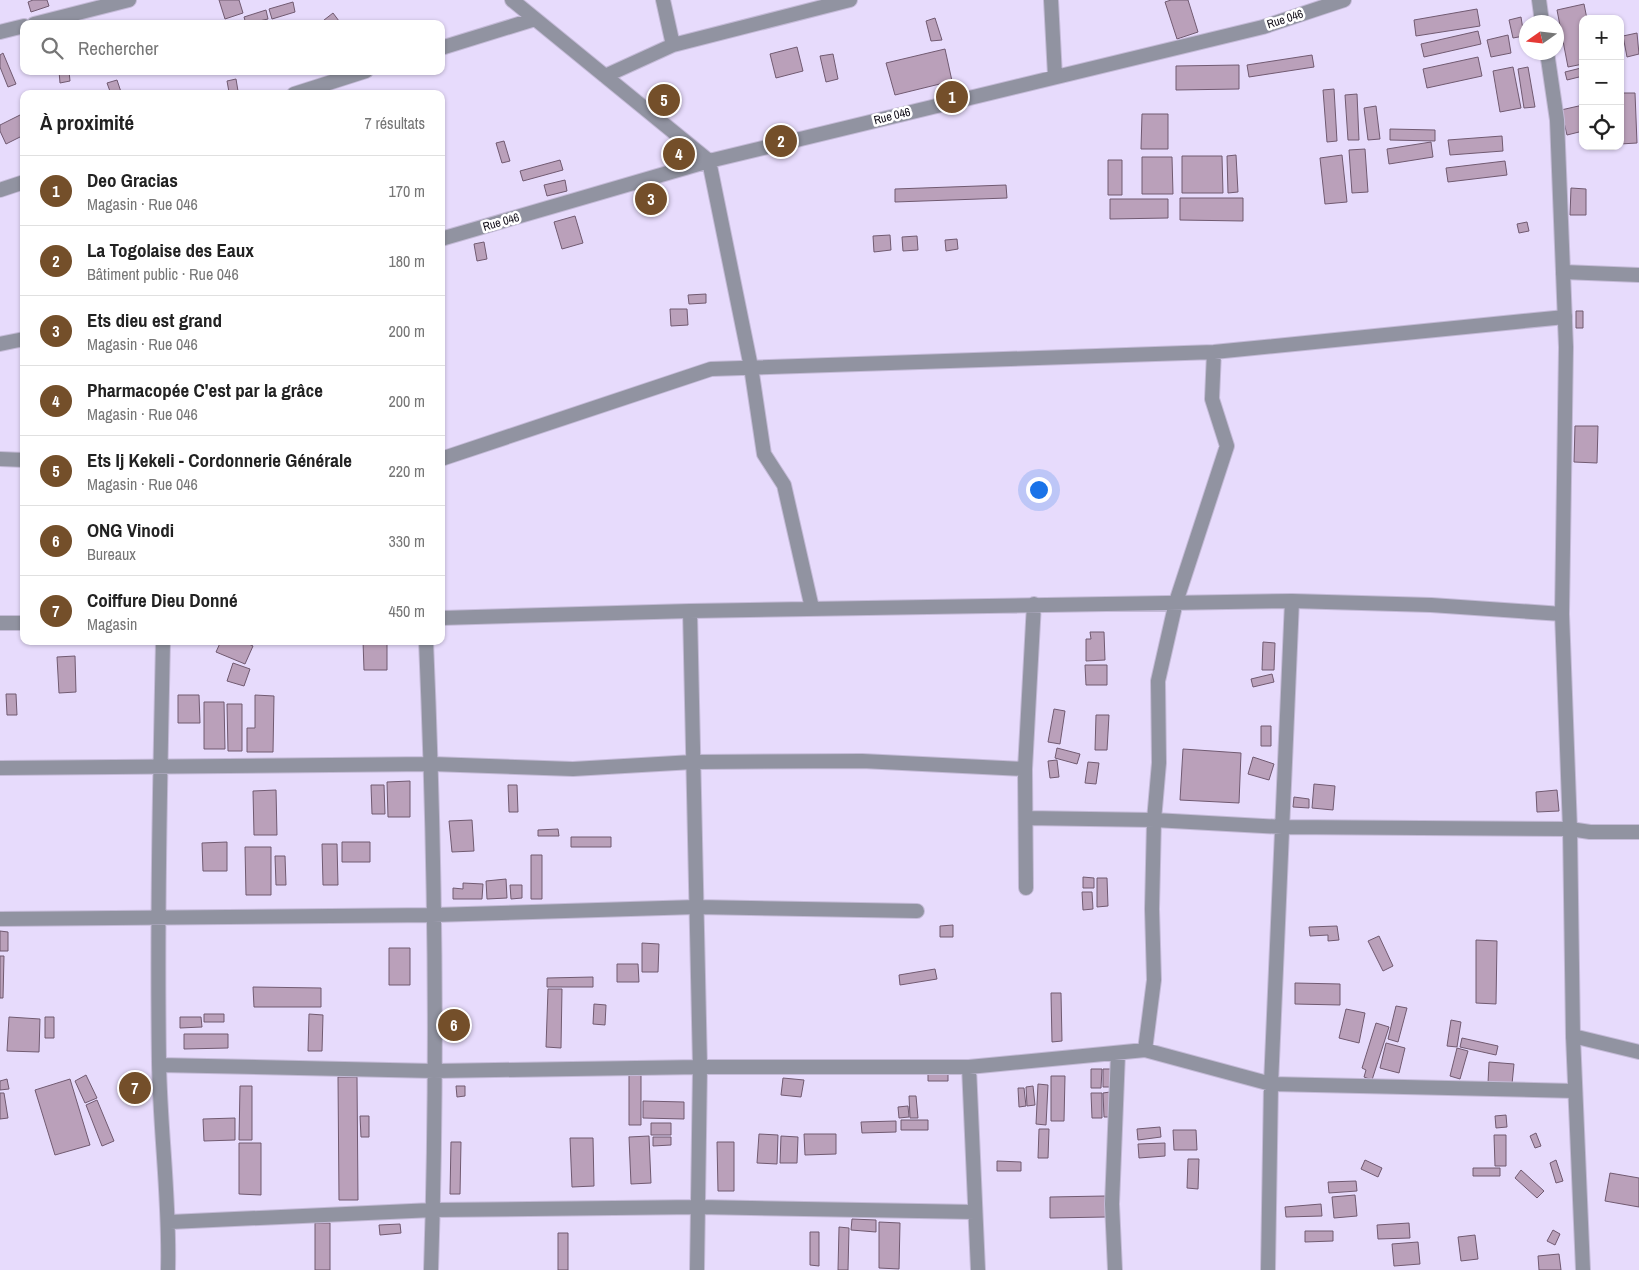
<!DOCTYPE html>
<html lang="fr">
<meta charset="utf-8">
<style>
:root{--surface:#fff;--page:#f6f6f6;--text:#222;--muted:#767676;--line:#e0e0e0;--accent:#744f2a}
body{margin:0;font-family:"Archivo Narrow",sans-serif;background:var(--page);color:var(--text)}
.controls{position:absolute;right:15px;top:15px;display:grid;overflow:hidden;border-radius:10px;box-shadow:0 1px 4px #0004}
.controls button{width:45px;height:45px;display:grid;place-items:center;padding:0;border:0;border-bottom:1px solid var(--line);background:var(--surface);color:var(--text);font:25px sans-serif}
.compass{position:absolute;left:1519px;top:15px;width:45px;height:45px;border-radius:50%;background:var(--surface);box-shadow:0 1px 4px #0004;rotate:256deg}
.you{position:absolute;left:1038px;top:489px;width:18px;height:18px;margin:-12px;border:4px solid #fff;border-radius:50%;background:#1a73e8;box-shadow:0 0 0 8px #1a73e833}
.badge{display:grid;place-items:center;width:32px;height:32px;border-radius:50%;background:var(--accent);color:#fff;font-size:16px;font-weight:700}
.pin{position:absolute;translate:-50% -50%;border:2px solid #fff;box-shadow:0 1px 5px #0006}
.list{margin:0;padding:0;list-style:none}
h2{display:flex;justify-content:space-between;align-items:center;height:65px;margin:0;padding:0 20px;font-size:21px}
h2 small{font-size:16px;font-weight:400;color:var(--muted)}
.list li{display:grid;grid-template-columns:32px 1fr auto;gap:15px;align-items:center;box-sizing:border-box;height:70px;padding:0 20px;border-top:1px solid var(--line)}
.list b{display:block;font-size:19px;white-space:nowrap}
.list p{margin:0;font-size:16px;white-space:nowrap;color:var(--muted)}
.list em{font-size:16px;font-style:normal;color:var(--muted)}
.icon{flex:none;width:28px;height:28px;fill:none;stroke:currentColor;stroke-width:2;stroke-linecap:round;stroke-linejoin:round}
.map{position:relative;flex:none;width:1639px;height:1270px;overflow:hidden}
.search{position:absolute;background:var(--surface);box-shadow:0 1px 4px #0004;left:20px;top:20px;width:425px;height:55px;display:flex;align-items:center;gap:12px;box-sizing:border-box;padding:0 18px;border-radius:10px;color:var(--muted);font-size:19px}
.panel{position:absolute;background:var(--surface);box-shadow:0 1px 4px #0004;left:20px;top:90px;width:425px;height:555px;border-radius:10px}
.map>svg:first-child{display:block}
.building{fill:#baa0ba;stroke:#715a71}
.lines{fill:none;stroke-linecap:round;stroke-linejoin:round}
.minor-casing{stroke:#c4bad7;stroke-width:16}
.tertiary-casing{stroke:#c4bad7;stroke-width:16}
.minor{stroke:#9193a1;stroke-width:14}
.tertiary{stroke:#9193a1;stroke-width:14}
.labels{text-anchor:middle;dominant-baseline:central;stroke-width:5;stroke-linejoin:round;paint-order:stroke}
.street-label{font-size:12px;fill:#0f0b16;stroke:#fff}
</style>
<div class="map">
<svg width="1639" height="1270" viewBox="0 0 1639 1270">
<rect width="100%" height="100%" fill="#e7dbfc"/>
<path class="building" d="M33 0H47L49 6 31 12 28 2Z
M219 0H239L243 13 225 19Z
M1171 0H1188L1198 32 1177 39 1165 2Z
M293 2 295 12 272 19 269 9Z
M1584 4 1587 19H1583V64L1568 67 1557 10Z
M1477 9 1480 26 1416 36 1414 20Z
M266 10 268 19 246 24 244 17Z
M333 13 339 21 336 24H319Z
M1521 17 1524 36 1513 38 1509 20Z
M935 18 942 40 931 41 926 21Z
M1478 31 1481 44 1424 57 1421 44Z
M1637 33 1639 54 1627 57 1623 36Z
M1508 35 1511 53 1491 57 1487 40Z
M797 47 803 71 776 78 770 54Z
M945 49 952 81 895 95 886 63Z
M3 53 16 84 8 87 0 67V55Z
M833 54 838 79 826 82 820 56Z
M1312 55 1314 67 1249 77 1247 65Z
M1478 57 1482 76 1427 88 1423 69Z
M1239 65V89L1176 90V66Z
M1513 67 1521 108 1500 112 1493 71Z
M1528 67 1535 107 1524 108 1518 69Z
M1581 68 1583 76 1567 80 1565 72Z
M59 71H69L70 81 60 83Z
M236 79 238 91 229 92 227 81Z
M117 80 121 92 111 94 107 83Z
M1334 89 1337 141 1327 142 1323 90Z
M1620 93H1635L1637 143 1620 144Z
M1357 94 1359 140H1348L1345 95Z
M1583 105V131L1567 135 1561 110Z
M1376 106 1380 139 1368 140 1364 108Z
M24 113V135L6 144 0 131V125Z
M1142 114H1168V149H1141Z
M1390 129 1435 130V141L1390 140Z
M1502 136 1503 151 1450 155 1448 140Z
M504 141 510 161 502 163 496 143Z
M674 142 686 152 676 164 663 154Z
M1431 142 1433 157 1389 164 1387 149Z
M1365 149 1368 192 1352 193 1349 150Z
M1236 155 1238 192 1228 193 1227 156Z
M1342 155 1347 202 1325 204 1320 158Z
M1182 156H1222L1223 193H1182Z
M1142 157H1172L1173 194H1142Z
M560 160 563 170 523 181 520 171Z
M1108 160H1122V195H1108Z
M1505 161 1507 175 1448 182 1446 168Z
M565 180 567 191 547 196 544 185Z
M1006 185 1007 198 895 202V189Z
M1571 188 1586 189V215H1570Z
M664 191 667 207 651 210 648 195Z
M1180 198H1243V221L1180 220Z
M1110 199H1168V218L1110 219Z
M575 216 583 243 562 249 554 222Z
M1527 222 1529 231 1519 233 1517 224Z
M890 235 891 250 874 252 873 236Z
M917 236 918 250 903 251 902 237Z
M957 239 958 249 946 251 945 240Z
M484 242 487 259 477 261 474 244Z
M706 294V303L689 304 688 295Z
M670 309H687L688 325 671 326Z
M1576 311H1583V328H1576Z
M1575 426H1598L1597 463 1574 462Z
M1090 632H1104L1105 660 1086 661V639H1091Z
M221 641H243L253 646 245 664 216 652Z
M363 641H387V670H364Z
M1263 642 1275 643 1274 670H1262Z
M75 656 76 692 59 693 57 657Z
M233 663 250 669 244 686 227 681Z
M1085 665H1107V685H1086Z
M1272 674 1274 682 1253 687 1251 679Z
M6 694H16L17 715H7Z
M178 695H199L200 723H178Z
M255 695 274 696 273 752H247V728H255Z
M204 702H224L225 749H204Z
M227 704H242V751H228Z
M1054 709 1065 711 1060 744 1048 742Z
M1096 715H1109L1107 750H1095Z
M1261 726H1271V746H1261Z
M1057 748 1080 754 1077 764 1055 758Z
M1183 749 1241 753 1239 803 1180 800Z
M1253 757 1274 764 1269 780 1248 774Z
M1057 760 1059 777 1050 778 1048 761Z
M1088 762 1099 763 1096 784 1085 783Z
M410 781V817H388L387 782Z
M1314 784 1335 786 1333 810 1312 808Z
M371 785H384L385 814H372Z
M508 785H517L518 812H509Z
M276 790 277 835H254L253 791Z
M1557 790 1559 811 1537 812 1536 792Z
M1294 797 1309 799V808L1293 807Z
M472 820 474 851 452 852 449 821Z
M558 829 559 836H538V830Z
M571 837H611V847H571Z
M227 842V871H203L202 843Z
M342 842H370V862H342Z
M322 844H337L338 885H323Z
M245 847H271V895H246Z
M531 855H542V899H531Z
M275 856H285L286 885H276Z
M1083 877 1094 878V888H1083Z
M1097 878H1107L1108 906 1097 907Z
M506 879 507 898 487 899 486 881Z
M463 883 483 884 482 899H453V888L463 889Z
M510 885H522V898L511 899Z
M1082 892H1092L1093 909 1083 910Z
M953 925V937H940V926Z
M1337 926 1339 940 1328 941V935L1310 936 1309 927Z
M0 931 8 932V951H0Z
M1379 936 1393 966 1383 971 1368 941Z
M1476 940 1497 941 1496 1004 1476 1003Z
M642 943 659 944 658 972H642Z
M389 948H410V985H389Z
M0 956H4L3 998H0Z
M617 964H638L639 982H617Z
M935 969 937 979 900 985 899 975Z
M593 977V987H547V978Z
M1295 983 1340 984V1005L1295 1004Z
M253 987 321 988V1007H254Z
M548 989H562L561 1048 546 1047Z
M1051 993H1061L1062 1041 1052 1042Z
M594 1004 606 1005 605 1025 593 1024Z
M1396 1006 1407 1008 1398 1042 1388 1039Z
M1346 1009 1365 1013 1359 1043 1339 1038Z
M204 1014H224V1022H204Z
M309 1014 323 1015 322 1051H308Z
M9 1017 40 1019 39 1052 7 1051Z
M45 1017H54V1038H45Z
M180 1017H201L202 1027 180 1028Z
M1451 1020 1461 1022 1457 1047 1447 1046Z
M1376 1023 1389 1027 1372 1080 1364 1077 1366 1070 1362 1068Z
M184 1034H228V1048L184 1049Z
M1462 1038 1498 1046 1496 1055 1460 1047Z
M1386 1043 1405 1048 1399 1073 1380 1068Z
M1457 1048 1468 1051 1460 1079 1450 1076Z
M1489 1062 1514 1064 1512 1084 1488 1083Z
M1091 1069H1102L1101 1088H1091Z
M1103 1069H1111L1110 1087H1103Z
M928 1070 948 1071V1081H928Z
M629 1074 641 1075V1125H629Z
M86 1075 97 1098 85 1103 75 1081Z
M1051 1076H1065L1064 1121H1051Z
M338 1077H357L358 1200H339Z
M783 1078 804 1080 801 1097 781 1095Z
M7 1079 9 1089 0 1090V1081Z
M70 1079 90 1145 55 1155 35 1090Z
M1038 1084 1048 1085 1046 1125 1036 1124Z
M240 1086H252V1140H239Z
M456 1086H465V1096L457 1097Z
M1033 1086 1035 1105 1027 1106 1026 1087Z
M1018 1088H1024L1026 1106 1019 1107Z
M1110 1092 1111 1117H1104L1103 1093Z
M0 1093H4L8 1118 0 1119Z
M1091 1093H1102V1118H1092Z
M909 1096H916L918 1118H910Z
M97 1100 114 1141 102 1146 86 1105Z
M643 1101 684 1102V1119L643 1118Z
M908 1106 909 1117 899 1118 898 1107Z
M1506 1115 1507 1127 1496 1128 1495 1116Z
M360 1116H369V1137H361Z
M235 1118V1140L204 1141 203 1119Z
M901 1120H928V1130H901Z
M896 1121V1132L862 1133 861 1122Z
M651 1123H671V1135H651Z
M1160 1127 1161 1137 1138 1140 1137 1129Z
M1039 1129H1049L1048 1158H1038Z
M1173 1130H1196L1197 1150H1174Z
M1536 1133 1541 1146 1535 1148 1530 1136Z
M759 1134 778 1135 777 1164 757 1163Z
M804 1134H836V1154L805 1155Z
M1494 1135H1506V1166H1495Z
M649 1136 651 1183 631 1184 629 1137Z
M781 1136 798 1137 797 1163H780Z
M653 1137H671V1145L653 1146Z
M570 1138H593L594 1186 572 1187Z
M451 1142H461L460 1194H450Z
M717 1142H734V1191H718Z
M239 1143H261V1195L239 1194Z
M1165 1143V1156L1139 1158 1138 1144Z
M1188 1159H1199L1198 1189 1187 1188Z
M1365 1160 1382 1168 1378 1177 1361 1169Z
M1556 1160 1563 1181 1556 1183 1550 1163Z
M997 1161 1021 1162V1171H997Z
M1473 1168H1500V1176H1473Z
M1521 1170 1544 1191 1537 1198 1515 1178Z
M1610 1173 1639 1178V1207L1605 1201Z
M1356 1181 1357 1191 1329 1193 1328 1182Z
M1355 1195 1357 1216 1334 1218 1332 1197Z
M1105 1196 1106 1217 1050 1218V1197Z
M1321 1204 1322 1216 1286 1217 1285 1207Z
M852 1219 876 1220V1232L851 1230Z
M879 1222 900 1223 899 1269 879 1268Z
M315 1223H330V1270H315Z
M1409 1223 1410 1238 1378 1239 1377 1225Z
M400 1224 401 1233 380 1235 379 1225Z
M839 1227 849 1228 848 1270H838Z
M1553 1230 1560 1234 1555 1245 1547 1241Z
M1305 1231H1333V1241L1305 1242Z
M810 1232H819V1266L810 1265Z
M558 1233H568V1270H558Z
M1475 1235 1478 1259 1461 1261 1458 1237Z
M1418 1242 1420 1264 1394 1266 1392 1244Z
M1559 1254 1561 1270H1539L1538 1256Z"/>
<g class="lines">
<g class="minor-casing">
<path id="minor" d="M512 0 709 161 751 367 764 454 784 485 812 608
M663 0 673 45
M1051 0 1055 76
M34 24 129 0
M0 32 24 26
M441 48 535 19
M605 76 673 45 850 0
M294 94 366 71
M0 190 24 182
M441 239 709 161 1263 27 1344 0
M1563 272 1639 275
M0 344 24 339
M0 459 24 460
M441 459 711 369 1214 352 1565 317
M1292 601 1431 605 1562 614
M690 611 700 1067 697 1270
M441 618 690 611 1292 601 1271 1084 1268 1270
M0 623H24
M163 641C160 782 157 922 159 1062 160 1132 170 1200 168 1270
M426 641C435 850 438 1061 431 1270
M0 768 432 764 573 769 693 762 862 761 1025 769
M1026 818 1154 820 1282 827 1570 829 1590 832H1639
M1026 888 1025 769 1034 604
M0 919 433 915 696 907 917 911
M1573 1036 1639 1052
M1145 1050 1154 980 1152 909 1154 820 1159 763 1158 681 1176 602 1227 446 1212 399 1214 352
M159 1065 434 1071 700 1067H969L1145 1050 1271 1084 1575 1091
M969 1067 978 1270
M170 1222 433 1210 698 1207 975 1212
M1115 1270 1112 1204 1118 1054"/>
</g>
<g class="tertiary-casing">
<path id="tertiary" d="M1539 0 1542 22
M1547 52 1557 120 1566 347 1562 614 1570 829 1573 1036 1583 1270"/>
</g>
<use href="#minor" class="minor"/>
<use href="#tertiary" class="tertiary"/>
</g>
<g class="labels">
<g class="street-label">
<text transform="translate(1285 19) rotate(-18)">Rue 046</text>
<text transform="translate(892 116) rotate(-14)">Rue 046</text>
<text transform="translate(501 222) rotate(-16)">Rue 046</text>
</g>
</g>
</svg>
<div class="controls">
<button>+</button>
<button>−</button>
<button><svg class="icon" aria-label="locate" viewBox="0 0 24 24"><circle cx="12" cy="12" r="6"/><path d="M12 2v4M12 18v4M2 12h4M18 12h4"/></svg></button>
</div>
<svg class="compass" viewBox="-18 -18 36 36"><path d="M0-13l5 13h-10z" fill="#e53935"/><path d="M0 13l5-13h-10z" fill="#767676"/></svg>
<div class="you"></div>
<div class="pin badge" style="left:952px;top:97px">1</div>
<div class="pin badge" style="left:781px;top:141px">2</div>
<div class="pin badge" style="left:651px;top:199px">3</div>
<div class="pin badge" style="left:679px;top:154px">4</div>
<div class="pin badge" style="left:664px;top:100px">5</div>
<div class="pin badge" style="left:454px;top:1025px">6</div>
<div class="pin badge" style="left:135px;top:1088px">7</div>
<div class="search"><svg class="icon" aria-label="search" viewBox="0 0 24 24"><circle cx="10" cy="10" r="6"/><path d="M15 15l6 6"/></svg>Rechercher</div>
<section class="panel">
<h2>À proximité<small>7 résultats</small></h2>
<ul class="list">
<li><span class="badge">1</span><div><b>Deo Gracias</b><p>Magasin · Rue 046</p></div><em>170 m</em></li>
<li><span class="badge">2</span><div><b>La Togolaise des Eaux</b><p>Bâtiment public · Rue 046</p></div><em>180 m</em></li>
<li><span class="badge">3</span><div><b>Ets dieu est grand</b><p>Magasin · Rue 046</p></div><em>200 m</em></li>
<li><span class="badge">4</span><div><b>Pharmacopée C'est par la grâce</b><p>Magasin · Rue 046</p></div><em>200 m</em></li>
<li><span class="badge">5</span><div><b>Ets Ij Kekeli - Cordonnerie Générale</b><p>Magasin · Rue 046</p></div><em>220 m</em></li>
<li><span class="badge">6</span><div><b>ONG Vinodi</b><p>Bureaux</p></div><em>330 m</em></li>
<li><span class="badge">7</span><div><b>Coiffure Dieu Donné</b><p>Magasin</p></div><em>450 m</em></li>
</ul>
</section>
</div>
